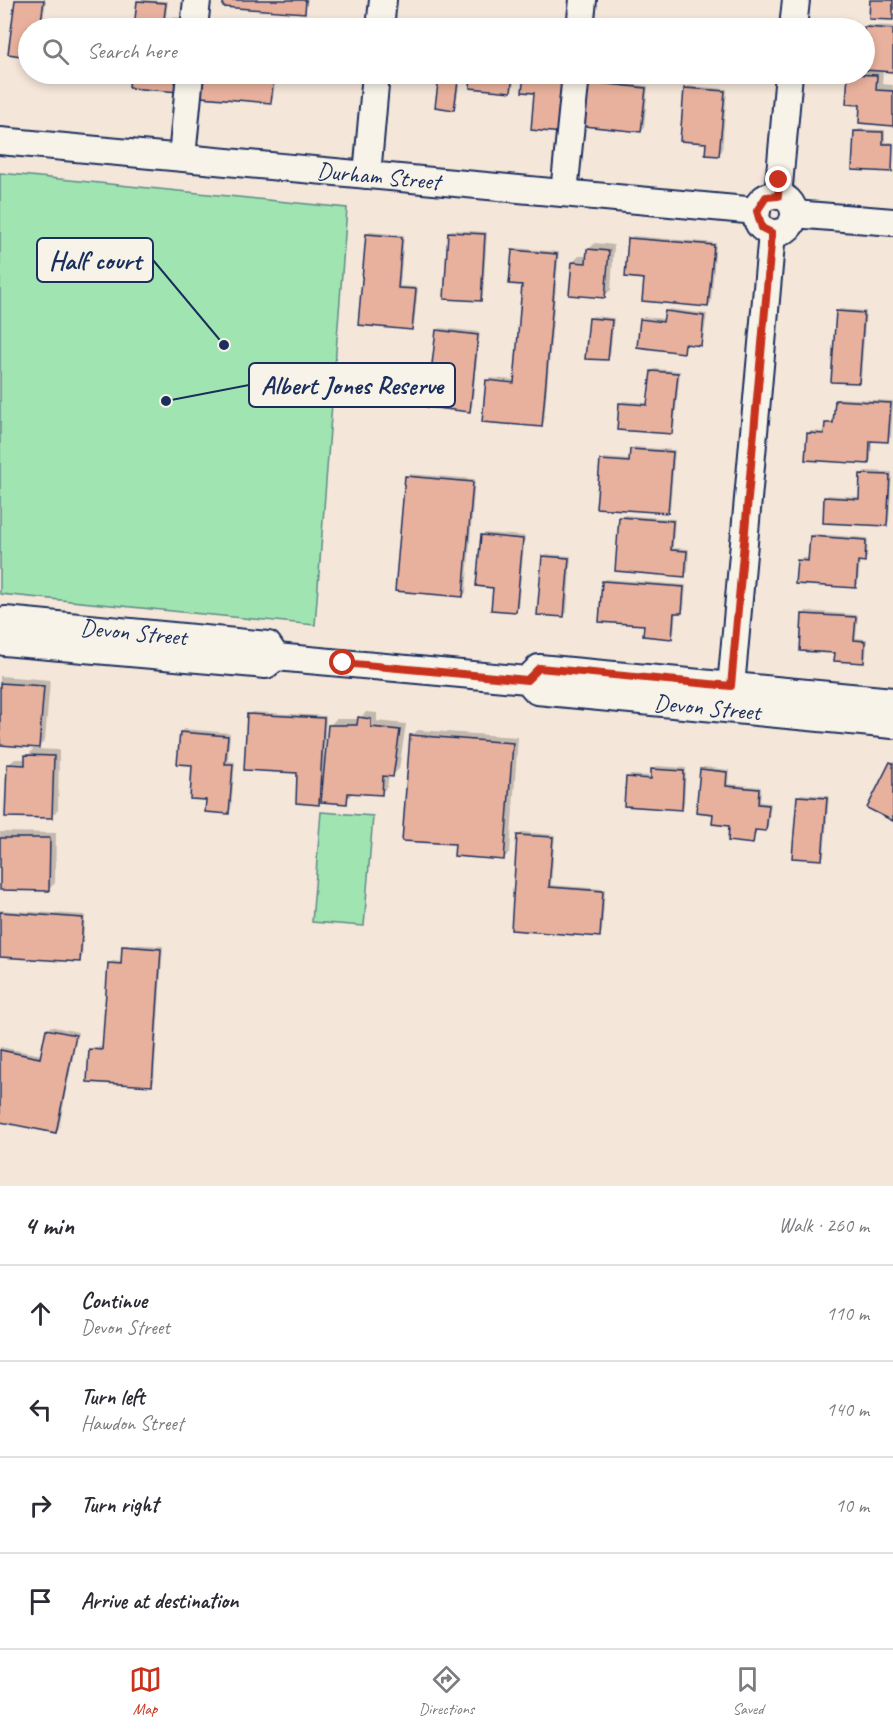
<!DOCTYPE html>
<meta charset="utf-8">
<style>
:root{--surface:#fff;--page:#f7f7f7;--text:#2b2b33;--muted:#7c7c81;--line:#e1e1e2;--accent:#c8321e}
body{margin:0;font-family:Caveat,sans-serif;background:var(--page);color:var(--text)}
.stop{position:absolute;width:18px;height:18px;margin:-14px;border:4px solid #c8321e;border-radius:50%;background:#fff}
.stop.end{background:#c8321e;border-color:#fff;box-shadow:0 2px 6px #0008}
.list{margin:0;padding:0;list-style:none}
h2{display:flex;justify-content:space-between;align-items:center;height:78px;margin:0;padding:0 24px;font-size:26px}
h2 small{font-size:20px;font-weight:400;color:var(--muted)}
.list li{display:grid;grid-template-columns:39px 1fr auto;gap:18px;align-items:center;box-sizing:border-box;height:96px;padding:0 24px;border-top:2px solid var(--line)}
.list b{display:block;font-size:22px;white-space:nowrap}
.list p{margin:0;font-size:20px;white-space:nowrap;color:var(--muted)}
.list em{font-size:20px;font-style:normal;color:var(--muted)}
.icon{flex:none;width:33px;height:33px;fill:none;stroke:currentColor;stroke-width:2;stroke-linecap:round;stroke-linejoin:round}
.map{position:relative;flex:none;width:893px;height:1186px;overflow:hidden}
.search{position:absolute;background:var(--surface);box-shadow:0 3px 9px #0003;left:18px;right:18px;top:18px;height:66px;display:flex;align-items:center;gap:15px;box-sizing:border-box;padding:0 21px;border-radius:33px;color:var(--muted);font-size:22px}
.sheet{height:462px;background:var(--surface)}
nav{display:flex;justify-content:space-around;align-items:center;box-sizing:border-box;height:84px;border-top:2px solid var(--line);background:var(--surface);font-size:16px;color:var(--muted)}
nav a{display:grid;justify-items:center;gap:3px}
nav .on{color:var(--accent)}
.map>svg:first-child{display:block}
.green{fill:#a0e5b1;stroke:#5e8a88;stroke-width:1.5}
.shadow{fill:#0003}
.building{fill:#e8b19d;stroke:#1b2f5e;stroke-width:1.5}
.lines{fill:none;stroke-linecap:round;stroke-linejoin:round}
.minor-casing{stroke:#1b2f5e;stroke-width:30}
.minor{stroke:#f7f3e8;stroke-width:26}
.route{stroke:#c8321e;stroke-width:8}
.labels{text-anchor:middle;dominant-baseline:central;stroke-width:4.5;stroke-linejoin:round;paint-order:stroke}
.street-label{font-size:24px;fill:#1b2f5e;stroke:#f7f3e8}
.leader{fill:none;stroke:#1b2f5e;stroke-width:2}
.callout-dot{fill:#1b2f5e;stroke:#f7f3e8;stroke-width:2}
.callout{fill:#f7f3e8;stroke:#1b2f5e;stroke-width:2}
.callout-label{font-size:26px;text-anchor:middle;font-weight:bold;fill:#1b2f5e}
</style>
<div class="map">
<svg width="893" height="1186" viewBox="0 0 893 1186">
<rect width="100%" height="100%" fill="#f4e6d9"/>
<filter id="ink" filterUnits="userSpaceOnUse"><feTurbulence type="fractalNoise" baseFrequency=".0167" numOctaves="2"/><feDisplacementMap in="SourceGraphic" scale="12" xChannelSelector="R" yChannelSelector="G"/><feConvolveMatrix kernelMatrix="1 2 1 2 8 2 1 2 1" color-interpolation-filters="sRGB"/></filter>
<g filter="url(#ink)">
<path class="green" d="M0 173 347 208 315 625 0 594Z
M321 812 373 816 364 926 312 922Z"/>
<path class="shadow" d="M17 0H46L42 28H28V55L9 53Z
M140 0 168 1 166 17 187 18 186 28H136Z
M225 0H308L304 12Z
M213 21 255 25V28H209Z
M868 25 893 26V70H883L882 84 893 85V124L862 104 847 103 849 74H864V31Z
M132 74H182L131 86Z
M205 74H276L273 99 271 102 203 96Z
M412 74H461L456 105 454 108 440 82 411 79Z
M473 74H515L513 88 510 91 472 87Z
M525 74H570L536 92 524 91Z
M593 80 648 86 644 128 641 130 590 83Z
M688 86 727 89 722 151 719 154 707 142 686 89Z
M859 129 885 130V142H893L891 170 856 131Z
M452 230 487 232 483 296 481 299 449 233Z
M370 232 404 235 400 286 418 287 414 326 411 329 367 234Z
M633 236 716 243 711 303 708 305 646 278 630 239Z
M595 243 614 245 611 290 604 296 573 262 579 256H588V250Z
M516 248 559 252 544 422 542 425 487 381 490 378 516 380 524 284 513 251Z
M669 309 707 314 703 341 701 344 687 342 683 351 641 320 644 317 665 319Z
M840 309 866 311 861 379 858 382 837 312Z
M593 316 614 318 610 356 607 359 591 319Z
M440 328 480 332 472 407 469 410 437 331Z
M655 369 680 371 674 430 672 433 621 403 623 401 649 403 652 371Z
M839 398 893 401 891 437 888 440 872 439 871 460 868 462 808 434 811 431 826 432V423L835 421 836 401Z
M634 447 675 450 670 509 667 512 602 461 604 458 631 460Z
M865 471 892 472 889 521 887 524 825 498 828 495 861 497 862 474Z
M409 474 475 479 466 593 463 596 406 477Z
M623 515 675 519 673 548 689 549 688 572 685 575 620 518Z
M486 533 525 536 518 607 515 610 495 586 483 535Z
M814 534 868 538 867 558 860 560 858 584 855 587 798 561 801 558H810L811 537Z
M546 554 571 556 567 613 564 615 543 557Z
M606 579 686 585 684 609 676 611 674 634 671 637 646 624 603 582Z
M806 611 858 615 856 638 867 639 866 658 863 661 837 652 804 614Z
M0 676 50 680 45 740 39 747 0 744Z
M252 712 326 716 324 758 326 759 329 726 336 719H359L366 712 377 713V721L406 724 399 769 392 775H389L387 787 381 793 353 791 346 802 321 800 318 803 299 772 249 715Z
M184 729 230 733 228 761 235 762 231 809 228 812 207 799 181 732Z
M418 730 518 737 510 852 504 858 456 843 411 736Z
M33 749 59 750 58 810 51 816 8 765 15 759H26Z
M656 766 686 768 684 805 681 808 627 777 630 775 652 776Z
M704 767 729 770 728 784 761 787 760 802 771 803 768 827 766 830 757 829 753 842 715 813 701 770Z
M801 794 829 796 824 856 821 858 798 797Z
M0 832 56 833 55 883 49 889H0Z
M522 832 555 835 551 885 605 889 602 932 599 935 512 929 519 835Z
M0 910 85 915 82 957 80 960 0 955Z
M126 944 163 946 154 1081 152 1084 91 1050 93 1047H104L109 964 112 961 122 962 123 947Z
M50 1026 78 1032 59 1128 56 1131 0 1120V1047L42 1055Z"/>
<path class="building" d="M15 0H44L40 28H28V57L8 54Z
M223 0H306L305 13 223 7Z
M870 0H893V20L869 19Z
M137 1 166 3 164 19 185 21 184 28H134Z
M208 23 253 27V28H208Z
M864 27 893 29V72L864 70Z
M130 74H181L179 92 129 88Z
M204 74H274L271 103 201 97Z
M411 74H459L454 110 435 107 438 84 410 80Z
M471 74H513L511 92 470 88Z
M524 74H568L562 133 531 130 534 93 522 92Z
M848 74 877 75 876 90 893 91V126L859 123 860 105 846 104Z
M589 82 646 88 641 132 584 126Z
M684 88 725 91 719 156 705 155 706 143 680 141Z
M854 131 883 132V144H893L892 172 852 170Z
M448 232 485 234 481 301 444 299Z
M366 234 402 237 398 288 416 289 412 330 358 325Z
M628 238 714 245 708 307 642 301 644 279 625 277Z
M587 249 609 251 605 298 569 295 572 262 586 263Z
M512 250 557 254 542 427 482 422 486 380 514 383 522 285 509 284Z
M665 311 704 316 701 346 685 344 684 353 637 347 640 319 663 322Z
M836 311 864 313 859 383 831 382Z
M589 318 612 320 608 360 585 359Z
M436 330 478 335 470 412 427 407Z
M651 371 678 373 672 434 617 430 619 403 647 405Z
M835 400 891 403 888 442 870 441 869 464 805 460 807 433 824 434 825 423H833Z
M630 449 673 452 668 513 596 508 600 460 629 462Z
M860 474 890 475 887 526 823 523 824 497 859 499Z
M405 476 473 482 463 597 395 591Z
M619 517 673 521 671 550 687 551 685 577 615 571Z
M481 535 523 539 516 612 491 610 493 588 476 586Z
M810 536 866 540 865 562 858 561 856 588 795 584 797 560 808 561Z
M542 556 569 558 564 617 537 615Z
M602 581 684 587 682 613H674L672 639 643 636 644 625 599 622Z
M802 614 856 617 854 640 865 641 864 663 834 661 835 653 800 651Z
M0 683 44 686 39 748 0 745Z
M247 714 324 718 319 805 296 803 297 773 244 770Z
M358 717 371 719V727L400 730 393 777 383 776 382 795 348 793 347 804 321 802 328 725H357Z
M180 732 228 736 225 764H233L229 814 205 812 206 800 190 799 192 765 177 764Z
M410 735 513 743 504 860 454 856 455 844 402 841Z
M25 755 54 756 52 818 5 817 7 764 25 765Z
M890 762 893 763V821L867 808Z
M651 769 684 771 682 810 624 806 626 777 651 779Z
M700 769 727 772 726 786 759 789 758 804 769 805 766 831 755 830 753 844 728 841 729 826 712 824 713 814 696 812Z
M797 796 827 798 822 860 792 858Z
M517 835 553 837 549 887 603 891 600 937 511 930Z
M0 838H50L49 891 0 890Z
M0 912 83 918 80 962 0 957Z
M122 946 161 949 152 1086 87 1082 89 1049 102 1050 108 963 121 964Z
M46 1029 76 1035 56 1133 0 1122V1050L40 1058Z"/>
<g class="lines">
<g class="minor-casing">
<g id="minor">
<path d="M194 28 197 0"/>
<path d="M380 28 383 0"/>
<path d="M580 28 583 0"/>
<path d="M793 28 796 0"/>
<path id="s1" d="M0 141 757 211"/>
<path d="M182 157 190 74"/>
<path d="M367 175 376 74"/>
<path d="M564 193 576 74"/>
<circle cx="775" cy="214" r="19"/>
<path d="M778 196 789 74"/>
<path d="M794 214 893 222"/>
<path id="s2" d="M0 623 5 620 268 645 276 657"/>
<path d="M0 639 4 642 266 665 276 657"/>
<path id="s3" d="M276 657 527 680 537 691 893 725"/>
<path d="M527 680 539 668 893 701"/>
<path d="M729 709 772 233"/>
</g>
</g>
<use href="#minor" class="minor"/>
</g>
</g>
<g class="lines" filter="url(#ink)">
<path class="route" d="M343 663 527 680 539 668 731 686 772 233 762 228 757 211 766 197 778 196 779 180"/>
</g>
<g class="labels">
<g class="street-label">
<text stroke="none"><textPath href="#s1" startOffset="380">Durham Street</textPath></text>
<text stroke="none"><textPath href="#s2" startOffset="135">Devon Street</textPath></text>
<text stroke="none"><textPath href="#s3" startOffset="438">Devon Street</textPath></text>
</g>
</g>
<path class="leader" d="M224 345L153 260M166 401L249 385"/>
<g class="callout-dot">
<circle cx="224" cy="345" r="6"/>
<circle cx="166" cy="401" r="6"/>
</g>
<g class="callout">
<rect x="37" y="238" width="116" height="44" rx="6"/>
<rect x="249" y="363" width="206" height="44" rx="6"/>
</g>
<g class="callout-label">
<text x="95" y="269">Half court</text>
<text x="352" y="394">Albert Jones Reserve</text>
</g>
</svg>
<div class="stop" style="left:343px;top:663px"></div>
<div class="stop end" style="left:779px;top:180px"></div>
<div class="search"><svg class="icon" aria-label="search" viewBox="0 0 24 24"><circle cx="10" cy="10" r="6"/><path d="M15 15l6 6"/></svg>Search here</div>
</div>
<section class="sheet">
<h2>4 min<small>Walk · 260 m</small></h2>
<ul class="list">
<li><svg class="icon" aria-label="ahead" viewBox="0 0 24 24"><path d="M12 20V5M6 11l6-6 6 6"/></svg><div><b>Continue</b><p>Devon Street</p></div><em>110 m</em></li>
<li><svg class="icon" aria-label="left" viewBox="0 0 24 24"><path d="M17 20v-9H6M10 6l-5 5 5 5"/></svg><div><b>Turn left</b><p>Hawdon Street</p></div><em>140 m</em></li>
<li><svg class="icon" aria-label="right" viewBox="0 0 24 24"><path d="M7 20v-9h11M14 6l5 5-5 5"/></svg><div><b>Turn right</b></div><em>10 m</em></li>
<li><svg class="icon" aria-label="arrive" viewBox="0 0 24 24"><path d="M6 21V4h12l-3 4 3 4H6"/></svg><div><b>Arrive at destination</b></div></li>
</ul>
</section>
<nav>
<a class="on"><svg class="icon" aria-label="map" viewBox="0 0 24 24"><path d="M3 6l6-2 6 2 6-2v14l-6 2-6-2-6 2zM9 4v14M15 6v14"/></svg>Map</a>
<a><svg class="icon" aria-label="directions" viewBox="0 0 24 24"><path d="M12 3l9 9-9 9-9-9zM9 14v-3h6M13 9l2 2-2 2"/></svg>Directions</a>
<a><svg class="icon" aria-label="saved" viewBox="0 0 24 24"><path d="M7 4h10v16l-5-4-5 4z"/></svg>Saved</a>
</nav>
